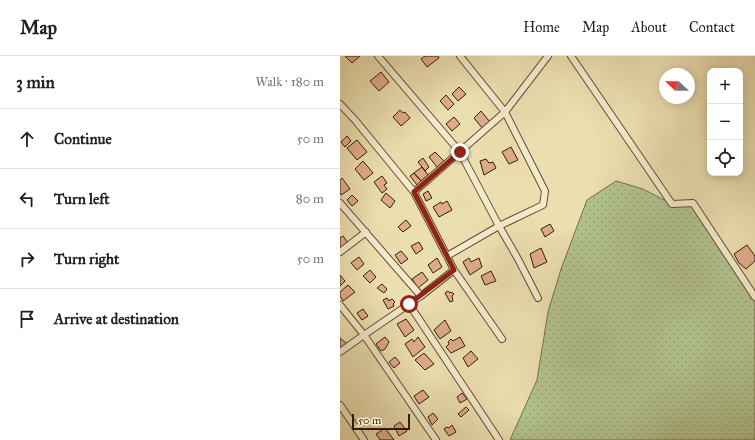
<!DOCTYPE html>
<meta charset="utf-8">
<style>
:root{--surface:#fff;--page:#f2f2f2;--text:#222;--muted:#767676;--line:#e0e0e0}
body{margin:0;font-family:"IM FELL Great Primer",serif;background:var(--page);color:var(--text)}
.controls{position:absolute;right:12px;top:12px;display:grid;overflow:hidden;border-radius:8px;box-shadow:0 2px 10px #0003}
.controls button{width:36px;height:36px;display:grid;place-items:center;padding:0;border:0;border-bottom:1px solid var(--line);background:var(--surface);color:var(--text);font:20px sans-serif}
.compass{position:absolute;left:319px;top:12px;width:36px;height:36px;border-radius:50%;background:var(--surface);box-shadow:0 2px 10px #0003;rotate:292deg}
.scale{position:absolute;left:12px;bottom:10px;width:58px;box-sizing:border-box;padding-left:4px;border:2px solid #381c05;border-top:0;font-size:11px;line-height:14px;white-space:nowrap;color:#381c05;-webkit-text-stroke:3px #f2eacb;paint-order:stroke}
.stop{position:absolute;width:12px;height:12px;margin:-9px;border:3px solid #8f2418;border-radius:50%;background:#fff}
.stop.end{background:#8f2418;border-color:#fff;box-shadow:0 1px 4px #0008}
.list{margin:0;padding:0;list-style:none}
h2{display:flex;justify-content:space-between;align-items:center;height:52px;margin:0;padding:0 16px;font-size:17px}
h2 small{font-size:13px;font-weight:400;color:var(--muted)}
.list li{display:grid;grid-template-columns:26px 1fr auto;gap:12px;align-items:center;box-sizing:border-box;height:60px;padding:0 16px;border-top:1px solid var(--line)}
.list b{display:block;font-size:15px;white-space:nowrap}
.list em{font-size:13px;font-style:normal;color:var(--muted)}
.icon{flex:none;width:22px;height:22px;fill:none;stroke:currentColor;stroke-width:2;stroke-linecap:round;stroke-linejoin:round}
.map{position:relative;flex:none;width:415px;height:384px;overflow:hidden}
header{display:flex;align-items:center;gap:24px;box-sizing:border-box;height:56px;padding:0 20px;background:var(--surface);border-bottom:1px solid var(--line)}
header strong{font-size:19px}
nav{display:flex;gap:22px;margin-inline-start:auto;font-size:14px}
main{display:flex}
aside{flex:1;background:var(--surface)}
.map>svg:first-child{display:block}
.grass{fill:url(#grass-dots);stroke:#746f4a}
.building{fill:#deab8a;stroke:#381c05}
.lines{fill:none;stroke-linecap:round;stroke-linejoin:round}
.minor-casing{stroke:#654c30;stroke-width:8}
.minor{stroke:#f2eacb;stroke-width:6}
.route{stroke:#8f2418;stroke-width:5}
</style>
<header>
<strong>Map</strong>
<nav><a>Home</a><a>Map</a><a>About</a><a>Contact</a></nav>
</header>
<main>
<aside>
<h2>3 min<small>Walk · 180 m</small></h2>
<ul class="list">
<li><svg class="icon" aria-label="ahead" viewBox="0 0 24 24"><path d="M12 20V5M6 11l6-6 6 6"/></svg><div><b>Continue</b></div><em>50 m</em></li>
<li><svg class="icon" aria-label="left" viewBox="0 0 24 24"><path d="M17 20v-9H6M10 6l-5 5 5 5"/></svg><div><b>Turn left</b></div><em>80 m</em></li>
<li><svg class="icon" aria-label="right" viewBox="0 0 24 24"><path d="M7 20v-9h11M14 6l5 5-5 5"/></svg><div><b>Turn right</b></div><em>50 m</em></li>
<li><svg class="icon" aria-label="arrive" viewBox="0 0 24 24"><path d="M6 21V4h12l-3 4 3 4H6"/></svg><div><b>Arrive at destination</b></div></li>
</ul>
</aside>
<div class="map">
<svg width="415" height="384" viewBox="0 0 415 384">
<defs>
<pattern id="grass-dots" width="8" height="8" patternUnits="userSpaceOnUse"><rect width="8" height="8" fill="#b1c28f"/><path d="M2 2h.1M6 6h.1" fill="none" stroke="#99a67a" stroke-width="1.8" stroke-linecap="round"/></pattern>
</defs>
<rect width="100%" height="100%" fill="#ebdeaf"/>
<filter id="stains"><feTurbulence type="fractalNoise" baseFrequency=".005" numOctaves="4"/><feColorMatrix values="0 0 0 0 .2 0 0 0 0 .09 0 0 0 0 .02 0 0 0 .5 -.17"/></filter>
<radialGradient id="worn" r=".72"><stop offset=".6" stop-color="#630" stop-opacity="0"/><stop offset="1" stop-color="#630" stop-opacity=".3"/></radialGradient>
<path class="grass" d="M276 125 303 133 332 148 353 147 415 241V384H170L197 324 208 256 221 213 247 144Z"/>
<path class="building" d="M5 0H20L12 7Z
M85 0H98L99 2 87 11 81 3Z
M41 16 49 26 39 35 30 25Z
M119 31 126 38 118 45 112 38Z
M106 39 114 48 108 54 100 45Z
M60 54 63 57 65 56 70 62 61 70 53 61Z
M141 55 150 66 143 73 134 62Z
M114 61 120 68 112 75 106 68Z
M7 80 11 85 5 91 1 86Z
M17 84 27 96 17 104 7 92Z
M171 91 178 104 169 108 162 96Z
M95 96 104 105 97 111 89 101Z
M83 102 89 111 85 115 78 106Z
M146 103 149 107 153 106 156 112 144 119 140 105Z
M23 105 33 117 24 124 15 113Z
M82 111 88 119 81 125 74 117Z
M74 117 81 125 77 129 70 120Z
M42 120 47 127 44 129 47 133 42 137 34 126Z
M2 122 10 133 1 139 0 137V124Z
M88 135 92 142 86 145 83 138Z
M46 137 55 145 50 152 41 144Z
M12 139 18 145 12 150 7 144Z
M107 145 112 154 99 161 93 151 101 146 102 148Z
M66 164 71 170 63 176 58 171Z
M210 168 214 175 205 181 201 173Z
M3 180 8 187 2 193 0 191V182Z
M79 186 83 193 76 198 71 190Z
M407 189 415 200V205L406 213 399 207 394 198Z
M201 192 207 206 194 212 190 198Z
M61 195 68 203 61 208 55 199Z
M19 201 24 208 17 214 11 207Z
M97 202 102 211 93 217 88 209Z
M129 202 131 206 139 202 142 211 130 219 123 206Z
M30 214 36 221 30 227 23 220Z
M151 215 156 225 145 229 141 220Z
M82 216 88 224 78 232 72 223Z
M0 219 5 225 0 230Z
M42 228 47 233 44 237 37 232Z
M8 229 15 236 3 245 0 240V236Z
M108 235 110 237 111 236 114 238 112 240 113 245 110 246 105 237Z
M47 242 49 245 52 243 55 246 53 248 54 250 48 253 43 244Z
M23 253 28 260 22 264 17 257Z
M66 263 74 274 65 281 57 268Z
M105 264 111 275 100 283 94 274Z
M45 281 49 286 45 293 41 295 36 288Z
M78 281 85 291 73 301 65 288 72 283 74 286Z
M120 281 125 290 111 297 106 291 109 288 108 286 111 283 113 285Z
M0 282 7 288 0 294Z
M131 295 138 303 128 311 123 302Z
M84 297 94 308 85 314 75 304Z
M55 301 60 307 54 312 49 306Z
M83 334 89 341 79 348 74 340Z
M122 337 127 343 120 347 117 341Z
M126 351 129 354 121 361 118 358Z
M93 357 98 363 92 369 88 361Z
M60 366 67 375 59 380 54 370Z
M112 369 116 376 109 380 104 373 107 371 109 372Z
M45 372 54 384H40L36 378Z"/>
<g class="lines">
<g class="minor-casing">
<path id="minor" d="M38 0 120 96 159 170 203 149 205 135 165 56 208 0
M231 0 332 148 353 147 415 241
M0 48 15 64 74 136 107 200 159 170 178 203 198 242
M74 136 165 56 120 0
M0 147 81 240
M0 196 26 176
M107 200 114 214 162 283
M69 248 159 384
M0 249 24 279 81 240 114 214
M0 296 24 279 96 384
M0 349 24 384"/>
</g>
<use href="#minor" class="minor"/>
</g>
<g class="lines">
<path class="route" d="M69 248 114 214 107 200 74 136 120 96"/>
</g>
<rect width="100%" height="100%" filter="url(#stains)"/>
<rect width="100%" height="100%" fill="url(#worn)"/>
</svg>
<div class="controls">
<button>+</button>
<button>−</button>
<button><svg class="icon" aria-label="locate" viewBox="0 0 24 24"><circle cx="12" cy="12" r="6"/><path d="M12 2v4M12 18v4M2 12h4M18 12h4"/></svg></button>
</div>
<svg class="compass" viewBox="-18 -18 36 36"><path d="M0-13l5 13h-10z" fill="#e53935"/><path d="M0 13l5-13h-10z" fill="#767676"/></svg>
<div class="scale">50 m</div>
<div class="stop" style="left:69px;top:248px"></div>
<div class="stop end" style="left:120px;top:96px"></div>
</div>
</main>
